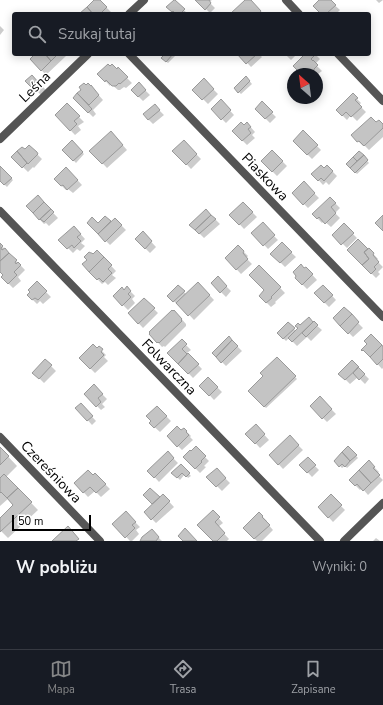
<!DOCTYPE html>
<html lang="pl">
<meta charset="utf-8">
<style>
:root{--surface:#171b24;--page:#242831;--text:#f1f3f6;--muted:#9ea1a6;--line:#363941;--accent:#858687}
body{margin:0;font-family:"Nunito Sans",sans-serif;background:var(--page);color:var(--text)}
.compass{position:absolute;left:287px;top:68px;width:36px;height:36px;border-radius:50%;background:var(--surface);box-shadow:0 2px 10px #0003;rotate:332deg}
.scale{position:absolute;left:12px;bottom:10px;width:79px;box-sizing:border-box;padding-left:4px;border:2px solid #000;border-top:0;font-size:11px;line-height:14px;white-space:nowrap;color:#000;-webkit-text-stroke:3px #fff;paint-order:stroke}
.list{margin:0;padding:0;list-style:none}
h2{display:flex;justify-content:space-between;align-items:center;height:52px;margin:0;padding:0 16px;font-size:17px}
h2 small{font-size:13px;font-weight:400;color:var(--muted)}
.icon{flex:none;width:22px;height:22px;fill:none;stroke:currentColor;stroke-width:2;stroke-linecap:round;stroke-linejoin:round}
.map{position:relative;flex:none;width:383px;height:541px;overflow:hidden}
.search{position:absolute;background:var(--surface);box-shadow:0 2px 10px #0003;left:12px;right:12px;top:12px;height:44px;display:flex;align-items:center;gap:10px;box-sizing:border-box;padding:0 14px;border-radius:4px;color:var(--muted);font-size:15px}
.sheet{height:108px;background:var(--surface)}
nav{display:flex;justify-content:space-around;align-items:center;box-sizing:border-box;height:56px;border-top:1px solid var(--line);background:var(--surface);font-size:11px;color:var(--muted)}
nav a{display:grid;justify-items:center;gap:2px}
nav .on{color:var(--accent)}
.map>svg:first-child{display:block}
.shadow{fill:#0003}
.building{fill:#c4c4c4;stroke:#999}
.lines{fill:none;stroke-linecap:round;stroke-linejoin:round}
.minor{stroke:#555;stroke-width:8}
.labels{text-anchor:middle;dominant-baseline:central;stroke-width:3;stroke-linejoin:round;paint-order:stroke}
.street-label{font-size:14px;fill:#000;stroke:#fff}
</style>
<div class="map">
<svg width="383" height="541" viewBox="0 0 383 541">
<rect width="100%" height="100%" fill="#fff"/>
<path class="shadow" d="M96 0H99L111 12 109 14H81Z
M197 0H212L209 2 215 8 210 13Z
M320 0H329L340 10 336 14H322Z
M376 0H383L379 3Z
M174 1 188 14H175L168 7Z
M354 12 359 13H360H358L359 14H352Z
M0 26 4 30 0 35Z
M37 54H64L66 56 46 75 31 59Z
M166 54H177L168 63 162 58Z
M239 54H259L262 57 251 67Z
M285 54H297L291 60Z
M306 54H315L320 59 315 64 322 71 318 74 319 76 317 78V74H302L295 66Z
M118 69 132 83 126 88 124 87 120 90H118L111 84 110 86 99 74 117 71Z
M32 76 48 92 43 97 27 81Z
M246 77 252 84 241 94 235 88Z
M204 80 218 94 208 104 194 90Z
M139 84 150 95 143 101 132 90Z
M82 90 95 91 103 100 93 110 96 114 93 117 74 98Z
M353 95 361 103 359 105 366 112 357 121 351 115 347 120 337 110Z
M221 101 234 115 226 123 212 109Z
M262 103 276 117 270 123 256 109Z
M67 105 84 122 78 126 81 130 75 135 56 115Z
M155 106 164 115 153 124 148 119Z
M247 123 255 132 252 135 255 138 247 145 233 131 244 126Z
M376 124 383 125V137L369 150 364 145 363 146 353 136Z
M111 132 127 150 107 168 91 151Z
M303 132 321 150 312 159 294 141Z
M72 142 84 154 76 163 64 150Z
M184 142 201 159 191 169 174 151Z
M29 146 42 159 34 168 33 167 28 172 13 157 22 148 25 151Z
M272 151 287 166 277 176 262 161Z
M359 152 369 163 357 174 347 164Z
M327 166 337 176 329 185 326 182 323 185 313 174 324 169Z
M0 167 13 180 7 187 0 180Z
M66 168 82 185 73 193 68 189 66 190 55 179Z
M304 183 319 198 308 208 293 193Z
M38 197 58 218 49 226 46 223 44 224 27 206Z
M330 198 340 208 335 213 340 218 331 227 324 221 322 223 313 214Z
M243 203 257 217 244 229 231 215Z
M206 210 220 224 204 238 191 225Z
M105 217 111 223 115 219 126 230 110 245 88 223 98 224Z
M262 224 278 240 268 249 253 233Z
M344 225 357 238 347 248 334 235Z
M74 227 85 239 81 243 85 246 80 251 77 249 73 253 60 240Z
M143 233 156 247 150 253 136 239Z
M0 244 25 270 18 277 21 281 13 288 2 277 4 275 0 271Z
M282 244 296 257 285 267 272 254Z
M238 246 248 256 246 258 252 264 241 274 226 258Z
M369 249 378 259 376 260 383 267 378 272 380 274 376 278 348 250H368Z
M97 251 116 271 112 275 116 278 108 285 105 282 102 284 83 264Z
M259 266 285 293 275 302 276 303 271 307 260 296 266 290Z
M306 268 317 280 307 289 296 278Z
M218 278 231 291 226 297 212 283Z
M37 283 51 297 43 304 40 301 37 304 28 295Z
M198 283 214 300 194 320 180 305 179 306 168 296 178 286 186 294Z
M323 286 336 300 329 307 315 293Z
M127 288 135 296 132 299 135 303 128 310 114 296 124 291Z
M144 299 158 313 143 328 129 313Z
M344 309 363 328 353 337 334 318Z
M179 316 186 324V326L165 347 164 346 162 347 150 334Z
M309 319 322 330 311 341 307 337 297 346 289 338 286 341 278 333 288 323 296 331Z
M229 338 242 351 226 366 213 353Z
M182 341 191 350 187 353 202 369 193 378 169 353Z
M99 348 106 355 104 357 108 361 95 373 80 358 97 349Z
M383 348V368L382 369 364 349Z
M277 358 297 379 266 408 250 391 265 376Z
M46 361 56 371 44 383 34 373Z
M352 362 369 379 365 384 358 377 350 384 340 374Z
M208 378 222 392 214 400 201 386Z
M94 386 107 399 102 404 105 407 101 410 85 394Z
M320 398 336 414 327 422 311 406Z
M81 405 96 421 92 425 77 408Z
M157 407 171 421 160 432 150 423Z
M184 429 191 436 190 437 193 440 182 450 168 436Z
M260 430 269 440 260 448 247 434Z
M290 437 303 450 283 469 270 455Z
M348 447 358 458 347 468 345 466 342 468 335 461Z
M0 448 17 466 6 477 38 510 8 538 0 530V520L15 505 9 498 0 506Z
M196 448 209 461 204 466 206 467 200 473 184 457 191 452Z
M168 453 178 463 159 482 149 471Z
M308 459 319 470 312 477 301 465Z
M369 462 379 472 377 474 383 480 368 495 362 488 360 490 350 480Z
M181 465 191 476 188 478 185 474 180 480 173 473Z
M216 469 230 483 222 491 208 477Z
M95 474 110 489 101 497 95 491 88 497 76 484 93 476Z
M144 495 160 499 163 495 174 507 156 523 145 512 154 504Z
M331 496 345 510 333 522 319 507Z
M213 512 223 523 218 527 229 539 227 541H214Z
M126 513 140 527 136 530 139 534 132 541H130L114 524Z
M259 513 267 521 266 522 273 530 262 541H257L244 528Z
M152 531 162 541H141Z
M376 538 380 541H373Z"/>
<path class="building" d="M94 0H100L107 7 100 14H93L87 7Z
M174 0H175L185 9 180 14H176L173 11 172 12 166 7Z
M195 0H209L211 3 205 10Z
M245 0H251L261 11 259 14H230Z
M319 0H331L336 5 326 14H321L313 6Z
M87 7 93 14H79Z
M35 54H45L51 61 41 71 30 59Z
M45 54H58L51 61Z
M165 54H173L166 62 161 58Z
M237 54H257L246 64Z
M304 54H316L311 59 313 61V60L318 65 314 69V71L312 73 301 74 293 66 303 56V55Z
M108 64 110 66 112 64 117 69 118 67 128 77 120 84 119 83 116 86H112L106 80 105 82 97 74Z
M32 75 39 83 33 89 25 81Z
M246 76 250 81 238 93 234 88Z
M204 78 214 89 202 100 192 90Z
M139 82 146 90 138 97 131 90Z
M84 83 86 85 88 83 91 86V85L99 95 89 105 77 93 81 90 79 87Z
M77 93 92 109 88 113 73 98Z
M353 93 358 98 355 100 362 107 351 117 346 112 342 116 336 110Z
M221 99 231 110 221 120 211 109Z
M262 101 273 112 265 119 255 109Z
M67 103 80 116 74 121 77 124 70 131 55 115Z
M155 104 160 110 148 120 143 114Z
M371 117 376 122 379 120 383 124V128L364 146 359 141 357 142 351 135Z
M241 122 244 125 247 122 251 127 248 129 251 133 242 141 232 131Z
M303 130 318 145 307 155 293 141Z
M111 131 123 145 102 164 89 151Z
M72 140 83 152 73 161 62 150Z
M184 140 197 154 186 165 172 151Z
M29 145 37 152 38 154 28 164 17 151 22 147 25 149Z
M272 150 283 161 272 172 261 161Z
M17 151 27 163 22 168 11 157Z
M359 151 364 155 357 161 353 157Z
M364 155 368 160 355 173 350 168Z
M353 157 357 161 350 168 346 164Z
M321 165 324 168 327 165 333 171 324 181 321 178 318 181 311 174Z
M0 166 12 178 4 185 0 181Z
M66 167 78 180 67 190 63 185 61 186 54 179Z
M304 181 315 193 303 205 292 193Z
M38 195 44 202 33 213 26 206Z
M330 197 336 203 331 207 336 213 325 224 319 217 317 219 312 214Z
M44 202 51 209 39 220 33 213Z
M243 202 253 212 239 225 229 215Z
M51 209 54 212 44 222 40 219Z
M206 209 211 215 195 230 189 225Z
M211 215 216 219 199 234 195 230Z
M383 215V231L375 223Z
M105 216 111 221 98 234 87 223 92 217 98 223Z
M115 218 122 225 105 242 98 234Z
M263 222 275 235 263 246 251 233Z
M344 223 354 233 341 245 332 235Z
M74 226 81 234 77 237 81 241 74 248 72 245 67 249 58 240Z
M143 231 152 241 145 249 135 239Z
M358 239 368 249 364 252 369 259 362 265 347 250Z
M282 242 292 252 280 263 270 254Z
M0 243 3 246 1 248 2 250 5 248 9 253 0 261Z
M238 245 244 251 243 253 248 259 236 270 225 258Z
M369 248 374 253 373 255 379 262 374 267 376 269 371 274 362 265 369 259 364 252Z
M97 250 104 257 89 272 82 264 87 260 84 257 89 252 91 253H92L93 254Z
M9 253 17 260 15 262 16 264 18 262 21 265 14 272 17 275 8 284 1 277 3 275 0 272V261Z
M104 257 112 265 108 269 112 273 103 282 99 278 97 280 89 272Z
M301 264 304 268 306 267 313 274 302 285 295 278 296 276 293 272Z
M259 265 281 287 271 297 272 298 266 303 259 296 264 290 249 275Z
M218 276 227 286 220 293 211 283Z
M37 281 47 291 38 300 35 298 32 300 27 295 30 292 28 290Z
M198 282 210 295 188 316 176 303Z
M178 285 185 291 173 302 167 296Z
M323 285 333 295 324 303 314 293Z
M127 286 131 291 128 294 131 297 122 306 113 296 122 287 124 290Z
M144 298 155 308 138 324 128 313Z
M344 307 352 314 340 326 333 318Z
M172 310 173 311 174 310 182 319 181 320 182 321 159 343 158 342 157 343 149 334 150 333 149 332Z
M352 314 359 322 348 334 340 326Z
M309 317 313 322 292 342 288 338 298 328 295 326 298 323 300 325Z
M314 321 318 325 306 337 302 333Z
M288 322 295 328 283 339 277 333Z
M371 334 382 345 370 357 363 350 362 351 361 350 367 344 364 341Z
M229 336 232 340 216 357 212 353Z
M182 339 187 344 182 349 187 354 178 364 167 353Z
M232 340 238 346 221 363 216 357Z
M93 344 97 348 99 346 103 349 101 352 104 355 90 369 79 358Z
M382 345 383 347V359L377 365 370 357Z
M188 353 199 364 188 374 178 364Z
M277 357 296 376 264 407 248 391 263 376 260 373Z
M45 359 52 365 39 379 32 373Z
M352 360 359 367 345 380 338 374Z
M358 367 365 374 359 380 353 373Z
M208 377 218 387 209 396 199 386Z
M94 384 103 394 98 398 101 402 96 407 84 394Z
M320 396 332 409 322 419 310 406Z
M81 403 93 416 87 421 75 408Z
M157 406 167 416 154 428 149 423 151 421 146 416Z
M256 424 265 434 255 444 245 434Z
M177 426 181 430 184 428 187 431 186 432 189 435 177 447 167 436Z
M290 435 299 445 278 465 269 455Z
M196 446 206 456 201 461 202 462 195 469 183 457 190 450 191 451Z
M348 446 357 455 350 461 342 452Z
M0 447 9 456 0 465Z
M168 451 174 458 154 478 147 471Z
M342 452 350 461 345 467 342 464 339 467 334 461Z
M308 457 316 465 307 473 299 465Z
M369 460 375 467 373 468 380 475 371 483 359 470Z
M181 464 190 473 186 477 182 473 177 478 171 473Z
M217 468 226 478 216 487 206 477Z
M88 470 93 475 95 473 106 484 96 493 90 487 83 493 74 483Z
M359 470 371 483 363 491 357 484 355 486 349 480Z
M4 474 18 488 7 498 1 492 0 493V478Z
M18 488 32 502 0 532V518L13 505 7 498Z
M150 488 160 497 152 504 143 495Z
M163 494 170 501 151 520 144 512Z
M331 494 342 505 328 518 318 507Z
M213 510 220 517 215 522 225 533 217 541H213L197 525Z
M126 511 136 522 132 525 135 528 125 538 112 524Z
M259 512 263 516 262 517 270 525 254 539 243 528Z
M68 526 79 539 76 541H52Z
M185 528 197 541H183L178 536Z
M152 529 159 537 156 541H140L142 537Z"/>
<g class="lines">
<path class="minor" d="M286 0 299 14
M129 14 144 0
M129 54 383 317
M338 54 383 101
M0 139 88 54
M0 211 320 541
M0 437 100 541
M344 541 383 503"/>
</g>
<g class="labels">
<g class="street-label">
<text transform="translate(35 87) rotate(-44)">Leśna</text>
<text transform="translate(265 177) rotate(46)">Piaskowa</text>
<text transform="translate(169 367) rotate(46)">Folwarczna</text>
<text transform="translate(51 472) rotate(46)">Czereśniowa</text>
</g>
</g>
</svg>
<svg class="compass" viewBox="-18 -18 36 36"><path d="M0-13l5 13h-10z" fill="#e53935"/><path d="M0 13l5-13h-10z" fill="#9ea1a6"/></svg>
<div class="scale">50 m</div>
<div class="search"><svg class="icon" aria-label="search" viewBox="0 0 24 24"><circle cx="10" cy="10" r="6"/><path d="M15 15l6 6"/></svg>Szukaj tutaj</div>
</div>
<section class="sheet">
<h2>W pobliżu<small>Wyniki: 0</small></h2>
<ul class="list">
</ul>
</section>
<nav>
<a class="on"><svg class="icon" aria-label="map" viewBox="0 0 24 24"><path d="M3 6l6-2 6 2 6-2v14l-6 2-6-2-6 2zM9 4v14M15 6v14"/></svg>Mapa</a>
<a><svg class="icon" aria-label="directions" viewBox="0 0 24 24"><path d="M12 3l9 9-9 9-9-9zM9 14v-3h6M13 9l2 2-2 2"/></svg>Trasa</a>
<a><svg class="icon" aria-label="saved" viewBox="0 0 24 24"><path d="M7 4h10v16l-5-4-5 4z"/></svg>Zapisane</a>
</nav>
